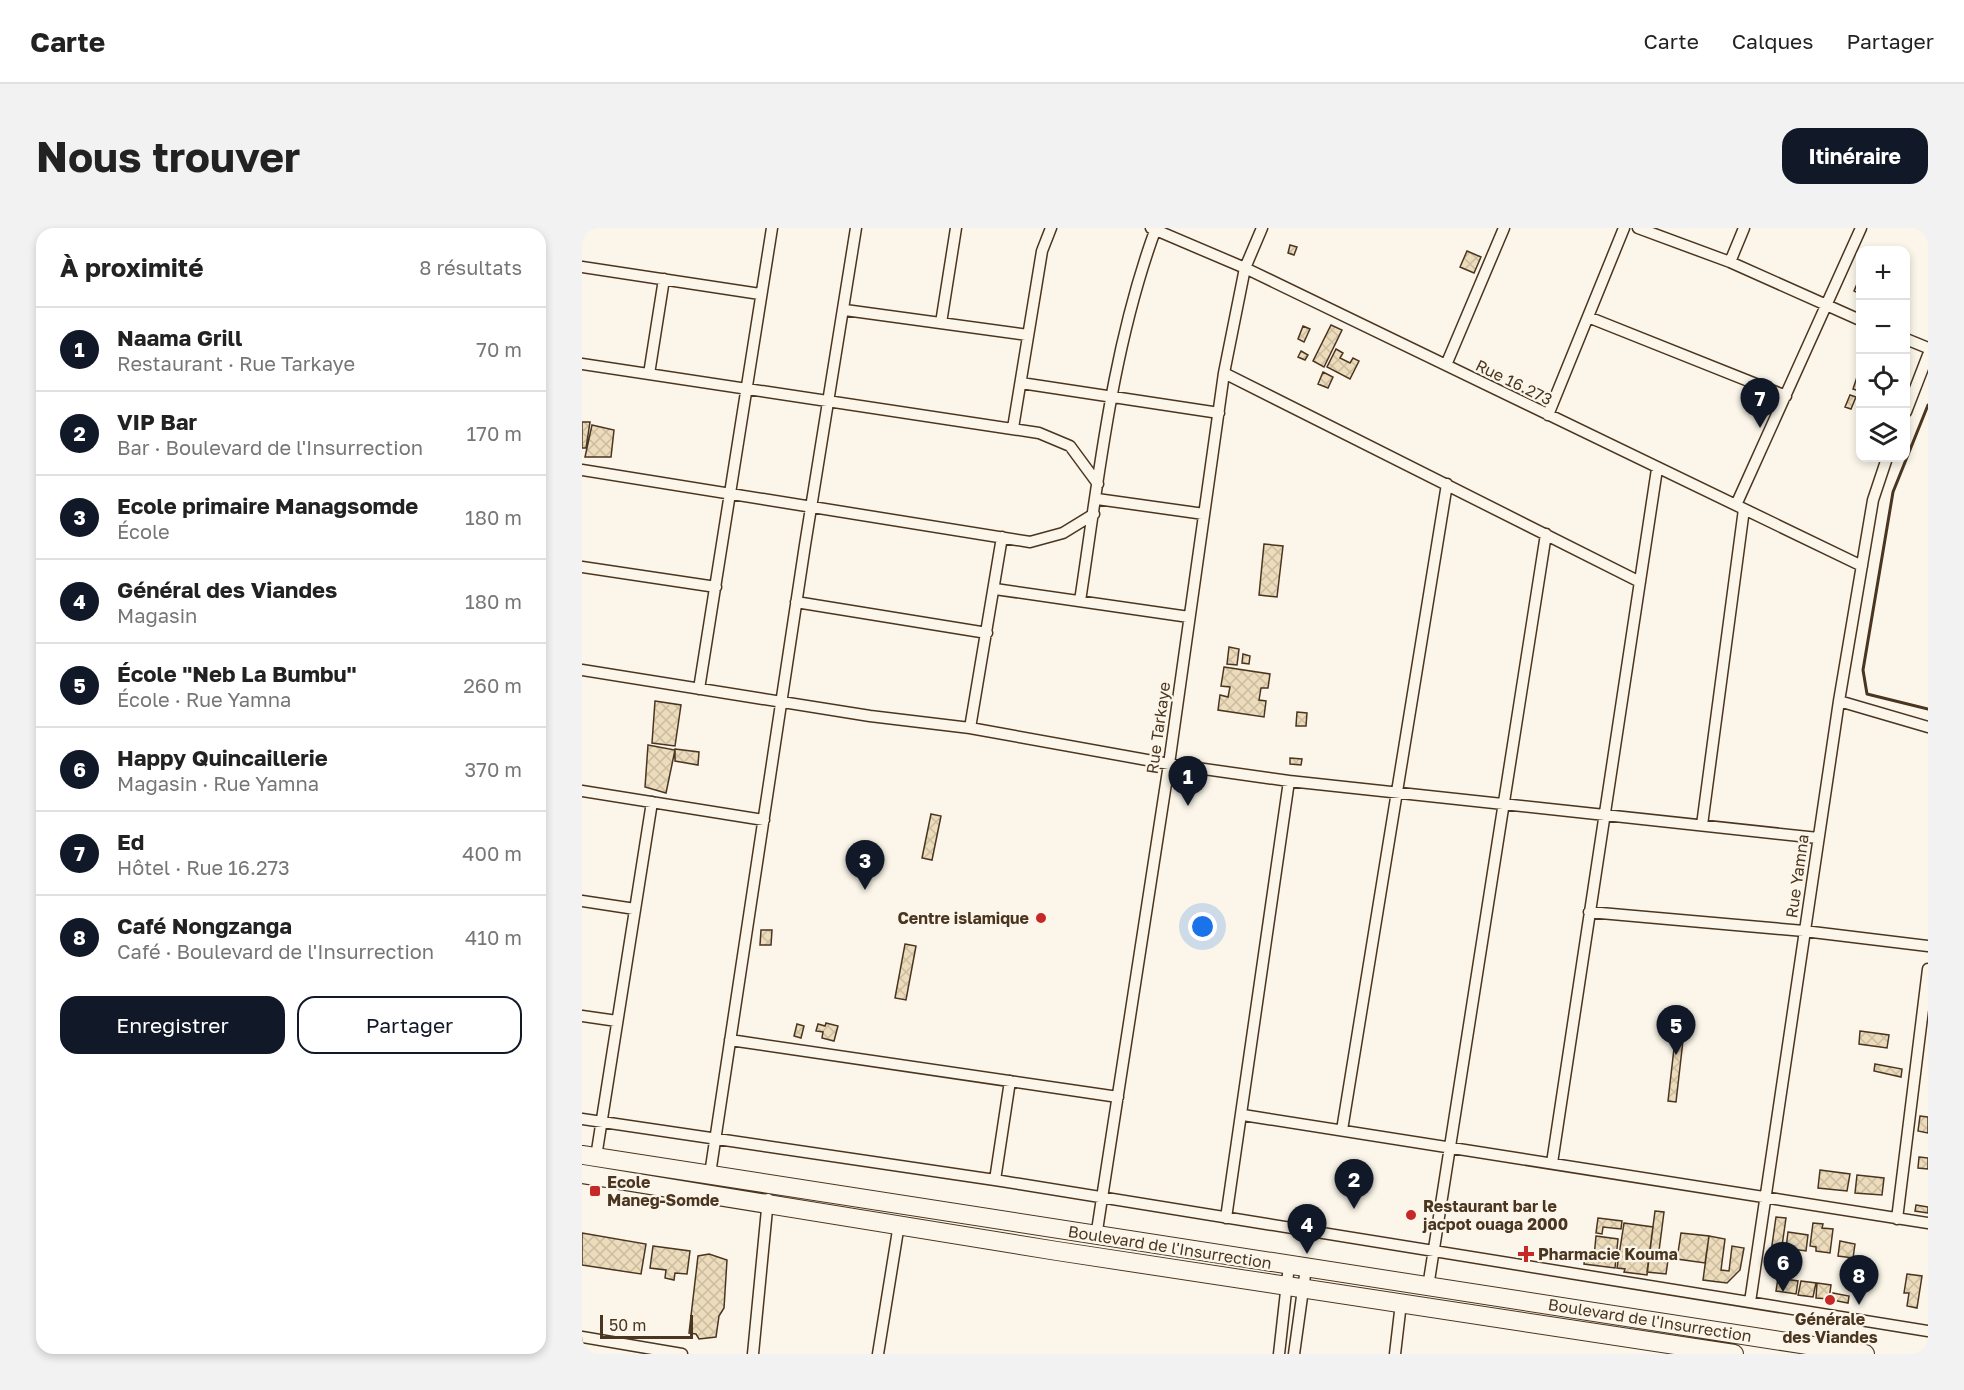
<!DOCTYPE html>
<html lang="fr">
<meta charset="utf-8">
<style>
:root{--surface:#fff;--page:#f2f2f2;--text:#222;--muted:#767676;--line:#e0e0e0;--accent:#111827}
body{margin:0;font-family:"Golos Text",sans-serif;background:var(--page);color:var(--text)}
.controls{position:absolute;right:18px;top:18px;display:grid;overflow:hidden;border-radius:12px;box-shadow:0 3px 9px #0003}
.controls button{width:54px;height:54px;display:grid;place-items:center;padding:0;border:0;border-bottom:2px solid var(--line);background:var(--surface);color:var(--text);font:30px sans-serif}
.scale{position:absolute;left:18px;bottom:15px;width:93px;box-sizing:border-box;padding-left:6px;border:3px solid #4a3520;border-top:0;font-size:16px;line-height:21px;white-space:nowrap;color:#4a3520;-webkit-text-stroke:4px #fbf6e9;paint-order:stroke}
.you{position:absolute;left:621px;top:699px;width:21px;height:21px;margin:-15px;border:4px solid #fff;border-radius:50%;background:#1a73e8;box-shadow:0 0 0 9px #1a73e833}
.badge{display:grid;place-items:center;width:39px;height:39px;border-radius:50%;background:var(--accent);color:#fff;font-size:20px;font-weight:700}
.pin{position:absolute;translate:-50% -50px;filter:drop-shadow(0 2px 3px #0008)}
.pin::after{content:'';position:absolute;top:32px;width:21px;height:18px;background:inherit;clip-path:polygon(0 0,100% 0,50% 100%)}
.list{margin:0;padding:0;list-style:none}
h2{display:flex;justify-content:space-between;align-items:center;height:78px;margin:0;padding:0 24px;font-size:26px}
h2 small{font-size:20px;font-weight:400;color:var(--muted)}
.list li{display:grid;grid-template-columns:39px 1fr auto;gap:18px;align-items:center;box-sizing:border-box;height:84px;padding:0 24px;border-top:2px solid var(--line)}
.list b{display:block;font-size:22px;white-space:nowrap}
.list p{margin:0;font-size:20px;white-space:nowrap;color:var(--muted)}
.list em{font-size:20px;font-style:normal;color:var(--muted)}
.actions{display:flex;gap:12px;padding:18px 24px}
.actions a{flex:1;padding:14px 0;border:2px solid var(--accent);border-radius:18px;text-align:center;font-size:21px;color:var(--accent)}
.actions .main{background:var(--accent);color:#fff}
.icon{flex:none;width:33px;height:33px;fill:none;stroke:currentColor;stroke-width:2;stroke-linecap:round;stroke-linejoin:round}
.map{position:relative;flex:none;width:1346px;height:1126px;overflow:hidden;border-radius:18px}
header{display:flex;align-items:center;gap:36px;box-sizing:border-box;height:84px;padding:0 30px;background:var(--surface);border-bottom:2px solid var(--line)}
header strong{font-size:28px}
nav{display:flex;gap:33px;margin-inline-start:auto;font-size:21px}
.intro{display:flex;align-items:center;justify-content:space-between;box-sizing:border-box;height:144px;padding:0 36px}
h1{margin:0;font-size:42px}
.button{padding:15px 27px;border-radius:18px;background:var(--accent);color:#fff;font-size:21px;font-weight:700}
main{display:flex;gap:36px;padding:0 36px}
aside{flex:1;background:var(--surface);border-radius:18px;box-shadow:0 3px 9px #0003}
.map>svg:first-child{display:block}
.building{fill:url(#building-cross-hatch);stroke:#4a3520;stroke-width:1.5}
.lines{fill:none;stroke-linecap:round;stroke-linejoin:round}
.minor-casing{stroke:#4a3520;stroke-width:13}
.primary-casing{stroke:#4a3520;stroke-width:20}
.minor{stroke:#fbf6e9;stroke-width:10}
.primary{stroke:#fbf6e9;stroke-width:18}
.wall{stroke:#4a3520;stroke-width:3}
.poi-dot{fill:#c62828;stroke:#fbf6e9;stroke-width:2}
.labels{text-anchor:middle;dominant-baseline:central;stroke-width:4.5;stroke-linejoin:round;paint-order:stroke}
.street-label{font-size:16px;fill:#4a3520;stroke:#fbf6e9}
.poi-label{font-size:16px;font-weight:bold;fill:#4a3520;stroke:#fbf6e9;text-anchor:start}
</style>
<header>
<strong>Carte</strong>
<nav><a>Carte</a><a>Calques</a><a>Partager</a></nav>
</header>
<div class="intro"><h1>Nous trouver</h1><a class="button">Itinéraire</a></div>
<main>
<aside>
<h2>À proximité<small>8 résultats</small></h2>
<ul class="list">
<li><span class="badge">1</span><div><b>Naama Grill</b><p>Restaurant · Rue Tarkaye</p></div><em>70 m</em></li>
<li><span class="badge">2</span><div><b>VIP Bar</b><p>Bar · Boulevard de l'Insurrection</p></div><em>170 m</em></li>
<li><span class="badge">3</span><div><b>Ecole primaire Managsomde</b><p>École</p></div><em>180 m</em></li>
<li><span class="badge">4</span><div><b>Général des Viandes</b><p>Magasin</p></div><em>180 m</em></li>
<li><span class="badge">5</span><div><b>École &quot;Neb La Bumbu&quot;</b><p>École · Rue Yamna</p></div><em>260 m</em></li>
<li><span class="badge">6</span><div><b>Happy Quincaillerie</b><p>Magasin · Rue Yamna</p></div><em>370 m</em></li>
<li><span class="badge">7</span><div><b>Ed</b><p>Hôtel · Rue 16.273</p></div><em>400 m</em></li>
<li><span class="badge">8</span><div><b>Café Nongzanga</b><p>Café · Boulevard de l'Insurrection</p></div><em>410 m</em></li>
</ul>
<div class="actions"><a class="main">Enregistrer</a><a>Partager</a></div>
</aside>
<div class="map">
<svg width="1346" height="1126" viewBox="0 0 1346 1126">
<defs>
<pattern id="building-cross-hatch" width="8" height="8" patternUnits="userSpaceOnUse" patternTransform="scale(1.5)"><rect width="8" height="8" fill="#ecdcbc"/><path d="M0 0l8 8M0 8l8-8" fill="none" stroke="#ccbda1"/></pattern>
</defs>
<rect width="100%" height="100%" fill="#fbf6e9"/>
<path class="building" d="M708 17 715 19 712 27 706 25Z
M885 23 899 29 892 45 878 39Z
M1278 49V66L1272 63Z
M749 97 760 102 742 139 731 133Z
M721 98 728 101 722 114 716 111Z
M754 121 761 125 758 130 768 135 771 130 777 133 768 151 745 139Z
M719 123 726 127 723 132 716 129Z
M1277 143 1278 157 1277 163 1271 161Z
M741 144 751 149 746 160 736 156Z
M1268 167 1274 169 1269 181 1263 179Z
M0 194H8L4 220H0Z
M10 197 32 202 29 229H3Z
M682 316 701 318 695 369 677 367Z
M647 419 657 421 655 437 645 436Z
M661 426 668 428 667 436 660 435Z
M642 439 688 446 686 460H679L677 472 684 473 682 489 636 482 638 467 646 469 648 459 639 458Z
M73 473 99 477 93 518 70 515Z
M715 484 725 485 724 498H714Z
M66 517 93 522 84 565 63 559Z
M93 521 117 524 116 537 93 533Z
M708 530 720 531 719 537 708 536Z
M349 586 359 588 350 632 340 630Z
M179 702H190L189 717H178Z
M323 716 334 718 324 772 313 770Z
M1095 794 1103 795 1094 874 1086 873Z
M244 795 256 798 252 813 240 810 241 804 234 803 236 796 243 798Z
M215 796 222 798 219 810 212 808Z
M1278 803 1307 807 1305 820 1277 816Z
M1293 836 1320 841 1319 849 1292 843Z
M1338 888 1346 889V905L1336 903Z
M1337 929 1346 930V941L1336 940Z
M1238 942 1268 946 1265 963 1236 960Z
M1275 947 1302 950 1300 967 1273 965Z
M1334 977 1346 979V985L1333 983Z
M1073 983 1082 984 1076 1031 1086 1032 1084 1046 1065 1044Z
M1194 989 1204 990 1200 1018 1190 1017Z
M1016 990 1040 993 1039 1001 1021 999 1020 1006 1014 1005Z
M1042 995 1071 999 1065 1047 1042 1044 1043 1041 1035 1040Z
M1231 995 1241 996 1240 1000 1251 1001 1248 1025 1234 1023V1019L1228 1018Z
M1206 1004 1226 1007 1224 1023 1204 1020Z
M0 1005 64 1016 59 1046 0 1037Z
M1099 1005 1127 1008 1123 1035 1095 1031Z
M1014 1008 1036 1011 1033 1040 1002 1036 1003 1028 1012 1029Z
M1127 1008 1143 1011 1139 1042 1147 1043 1150 1018 1162 1020 1158 1042 1145 1055 1121 1052Z
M1258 1013 1273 1016 1271 1030 1256 1028Z
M71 1018 108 1023 105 1046 93 1045 92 1052 83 1050 84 1042 68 1040Z
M127 1026 145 1032 142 1080 137 1088 134 1109 117 1111 114 1106 107 1105 116 1028Z
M1325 1046 1340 1048 1335 1080 1325 1078 1327 1065H1322Z
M1196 1050 1216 1053 1214 1066 1194 1063Z
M1219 1053 1234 1055 1231 1069 1216 1067Z
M1235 1055 1249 1057 1247 1071 1234 1070Z
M1251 1065 1267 1068 1266 1075 1250 1072Z"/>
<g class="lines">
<g class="minor-casing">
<path id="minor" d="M569 0 663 40 1280 338
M1056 0 1148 34 1278 92
M1148 34 1162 0
M0 39 178 66
M263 82 446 107
M1006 89 1204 168
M359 95 374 0
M1324 111 1346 120
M0 136 457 205 488 218 516 256
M864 137 922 0
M642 145 1058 354
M67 146 82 51
M439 155 637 185
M1324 184 1346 127
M966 187 1042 0
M431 200 460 23 469 0
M0 242 448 314 481 305 512 286
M515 271 622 286
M1154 277 1279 0
M0 339 134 359
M413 361 607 389
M498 373C517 248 530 119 574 0
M214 374 405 405
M0 442 288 488 388 500 587 536 707 553 1236 610
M117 461 190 0
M1257 473 1346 499
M388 500 420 309
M0 563 182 592
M1120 597 1162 281
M0 673 53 681
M1007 684 1222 703 1346 718
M0 788 35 793
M148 812 536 869
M661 887 1346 995
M0 891 413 952 1346 1103
M760 902 865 256
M14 929 70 574
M970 935 1075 241
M128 946 223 317 274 0
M413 952 428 853
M644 990 707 553
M1315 991 1346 741
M514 1009 587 536 642 145 663 40 680 0
M846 1059 964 306
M1168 1074 1257 473 1291 272 1305 230
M0 1109 100 1126
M171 1126 186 971
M296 1126 317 996
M697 1126 707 1037
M712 1126 724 1040
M813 1126 819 1075"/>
</g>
<g class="primary-casing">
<path id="primary" d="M0 927 1283 1126
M0 946 475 1023 1152 1126"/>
</g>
<use href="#minor" class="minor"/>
<use href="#primary" class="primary"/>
<path class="wall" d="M1346 177 1311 264 1281 442 1285 466 1346 481"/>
</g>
<g class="poi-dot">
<circle cx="459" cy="690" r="6"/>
<rect x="7" y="957" width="12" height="12" rx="3"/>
<circle cx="829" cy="987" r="6"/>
<path d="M941 1017h6v6h6v6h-6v6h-6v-6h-6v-6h6z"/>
<circle cx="1248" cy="1072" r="6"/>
</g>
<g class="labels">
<g class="street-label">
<text transform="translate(932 154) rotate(26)">Rue 16.273</text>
<text transform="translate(576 500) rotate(-82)">Rue Tarkaye</text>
<text transform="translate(1215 648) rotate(-82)">Rue Yamna</text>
<text transform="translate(588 1019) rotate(9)">Boulevard de l'Insurrection</text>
<text transform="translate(1068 1092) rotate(9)">Boulevard de l'Insurrection</text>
</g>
<g class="poi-label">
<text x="447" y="690" text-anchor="end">Centre islamique</text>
<text x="25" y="954">Ecole<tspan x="25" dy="18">Maneg-Somde</tspan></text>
<text x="841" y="978">Restaurant bar le<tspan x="841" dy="18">jacpot ouaga 2000</tspan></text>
<text x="956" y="1026">Pharmacie Kouma</text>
<text x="1248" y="1091" text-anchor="middle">Générale<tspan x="1248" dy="18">des Viandes</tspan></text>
</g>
</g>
</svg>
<div class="controls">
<button>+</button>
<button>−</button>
<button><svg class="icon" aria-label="locate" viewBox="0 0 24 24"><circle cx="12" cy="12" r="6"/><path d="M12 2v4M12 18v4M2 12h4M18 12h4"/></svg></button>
<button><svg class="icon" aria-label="layers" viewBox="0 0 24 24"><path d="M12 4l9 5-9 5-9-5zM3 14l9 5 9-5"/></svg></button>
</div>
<div class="scale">50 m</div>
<div class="you"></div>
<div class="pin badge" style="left:606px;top:578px">1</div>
<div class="pin badge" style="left:772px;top:981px">2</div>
<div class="pin badge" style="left:283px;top:662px">3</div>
<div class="pin badge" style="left:725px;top:1026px">4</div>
<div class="pin badge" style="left:1094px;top:827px">5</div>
<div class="pin badge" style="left:1201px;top:1064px">6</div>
<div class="pin badge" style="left:1178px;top:200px">7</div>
<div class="pin badge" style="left:1277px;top:1077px">8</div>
</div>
</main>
